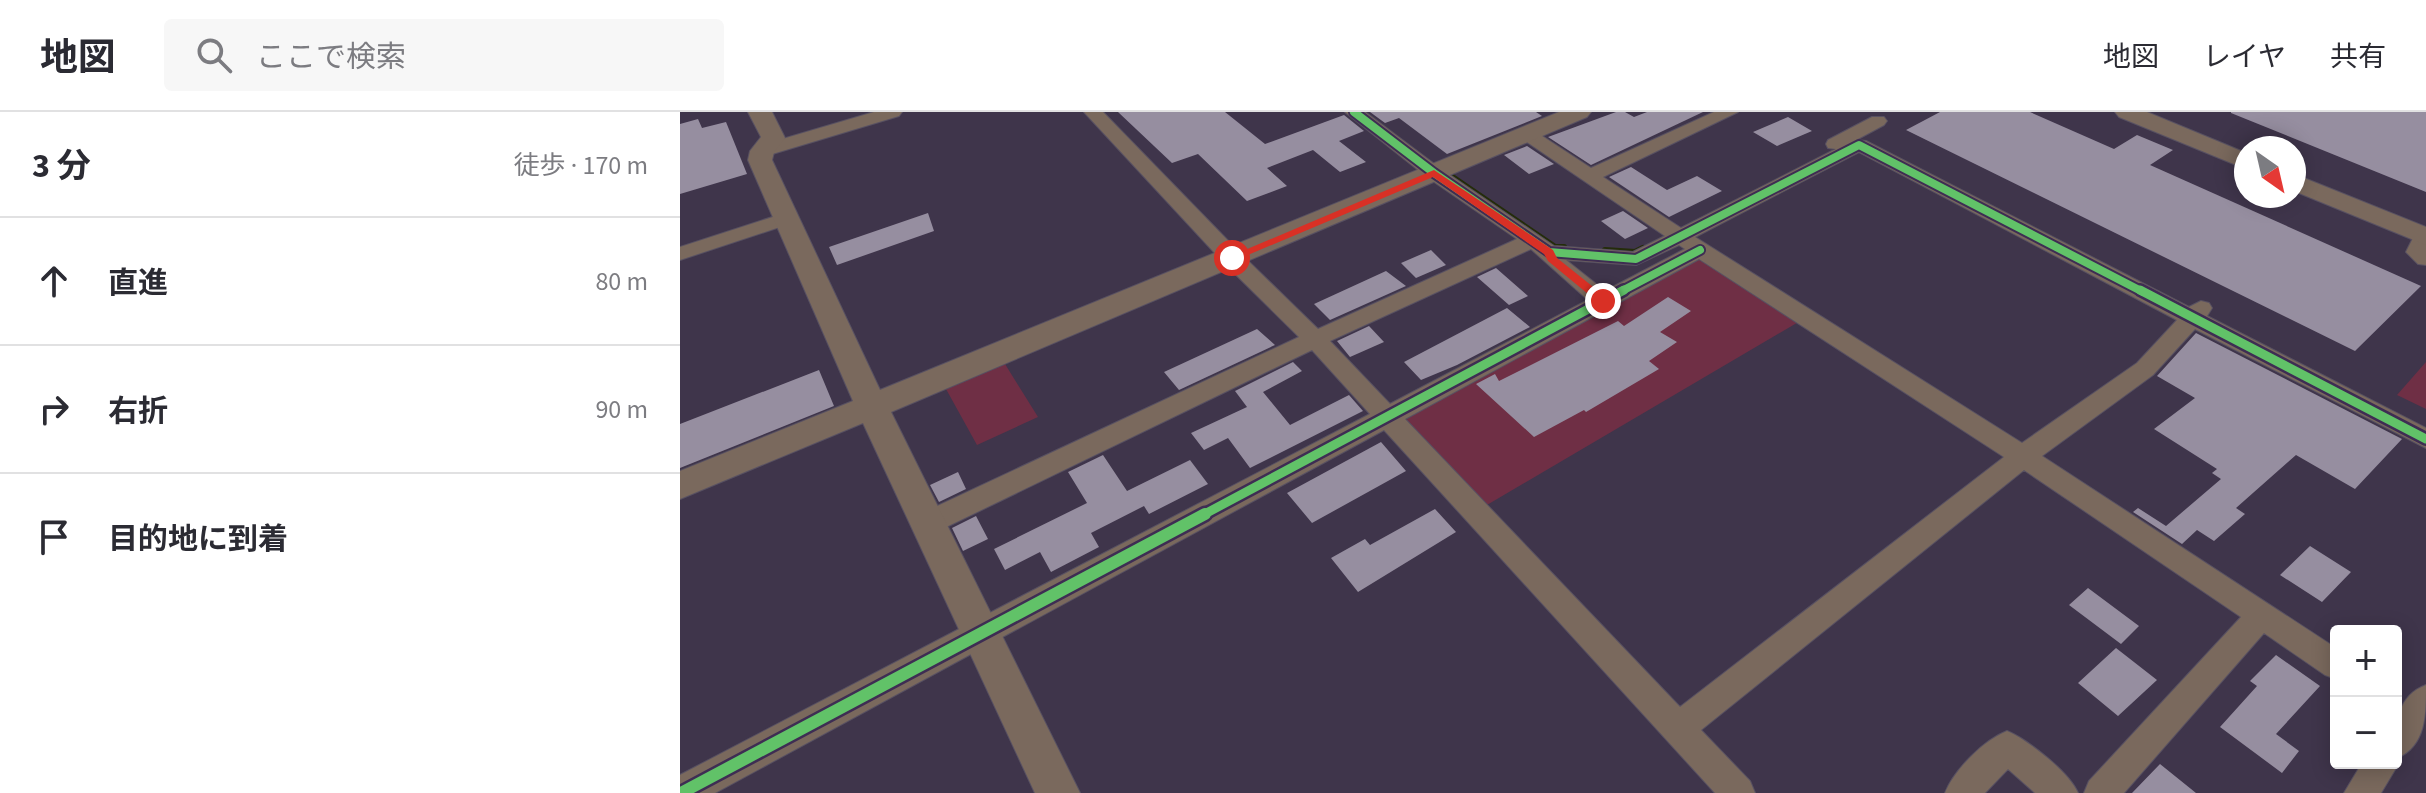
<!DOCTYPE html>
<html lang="ja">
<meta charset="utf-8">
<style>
:root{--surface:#fff;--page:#f7f7f7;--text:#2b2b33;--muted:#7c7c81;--line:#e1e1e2}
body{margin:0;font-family:"Source Sans 3","Noto Sans JP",sans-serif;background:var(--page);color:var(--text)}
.controls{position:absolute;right:24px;bottom:24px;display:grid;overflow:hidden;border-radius:8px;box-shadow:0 4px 20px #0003}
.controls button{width:72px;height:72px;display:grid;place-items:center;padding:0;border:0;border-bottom:2px solid var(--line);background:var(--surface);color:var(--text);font:40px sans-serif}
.compass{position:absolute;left:1554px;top:24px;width:72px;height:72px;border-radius:50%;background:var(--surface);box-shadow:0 4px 20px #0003;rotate:146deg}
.stop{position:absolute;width:24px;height:24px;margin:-18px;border:6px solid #d93025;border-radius:50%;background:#fff}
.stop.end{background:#d93025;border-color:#fff;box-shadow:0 2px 8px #0008}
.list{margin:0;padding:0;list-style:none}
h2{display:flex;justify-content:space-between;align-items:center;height:104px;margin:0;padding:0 32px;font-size:34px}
h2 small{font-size:26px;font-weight:400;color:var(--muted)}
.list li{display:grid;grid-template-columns:52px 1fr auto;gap:24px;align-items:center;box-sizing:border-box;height:128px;padding:0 32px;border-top:2px solid var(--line)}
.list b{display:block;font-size:30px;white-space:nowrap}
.list em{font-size:26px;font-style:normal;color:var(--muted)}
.icon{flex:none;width:44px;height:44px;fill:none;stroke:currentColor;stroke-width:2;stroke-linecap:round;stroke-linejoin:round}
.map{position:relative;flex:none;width:1746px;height:681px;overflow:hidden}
header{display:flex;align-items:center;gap:48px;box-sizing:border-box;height:112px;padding:0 40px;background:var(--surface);border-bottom:2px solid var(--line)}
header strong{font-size:38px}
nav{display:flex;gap:44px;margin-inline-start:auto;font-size:28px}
.search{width:560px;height:72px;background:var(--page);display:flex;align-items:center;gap:20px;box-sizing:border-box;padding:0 28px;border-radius:8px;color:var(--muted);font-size:30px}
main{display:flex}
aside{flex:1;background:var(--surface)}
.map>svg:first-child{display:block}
.green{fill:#6f2f45}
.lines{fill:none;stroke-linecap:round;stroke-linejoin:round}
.stream{stroke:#242c0a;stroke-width:6}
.building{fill:#968ea0}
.minor-casing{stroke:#585162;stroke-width:2}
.tertiary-casing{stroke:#585162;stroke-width:2}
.minor{fill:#7a695d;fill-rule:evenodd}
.tertiary{fill:#7a695d;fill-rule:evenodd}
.cycleway-far2-casing{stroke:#3e2d53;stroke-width:12}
.cycleway-far1-casing{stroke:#3e2d53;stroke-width:14}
.cycleway-casing{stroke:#3e2d53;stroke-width:17}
.cycleway-far2{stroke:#61c268;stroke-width:8}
.cycleway-far1{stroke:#61c268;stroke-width:9}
.cycleway{stroke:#61c268;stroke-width:12}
.route{fill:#d93025}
</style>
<header>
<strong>地図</strong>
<div class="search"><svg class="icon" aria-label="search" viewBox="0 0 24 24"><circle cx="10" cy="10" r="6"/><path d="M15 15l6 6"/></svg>ここで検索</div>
<nav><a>地図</a><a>レイヤ</a><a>共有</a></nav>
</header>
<main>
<aside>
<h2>3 分<small>徒歩 · 170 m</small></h2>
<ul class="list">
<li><svg class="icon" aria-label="ahead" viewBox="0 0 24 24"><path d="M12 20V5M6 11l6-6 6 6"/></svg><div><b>直進</b></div><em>80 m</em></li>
<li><svg class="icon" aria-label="right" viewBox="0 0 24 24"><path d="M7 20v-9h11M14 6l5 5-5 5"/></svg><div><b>右折</b></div><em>90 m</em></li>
<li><svg class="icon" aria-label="arrive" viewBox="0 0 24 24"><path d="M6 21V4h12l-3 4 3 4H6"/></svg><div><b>目的地に到着</b></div></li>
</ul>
</aside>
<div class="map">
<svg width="1746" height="681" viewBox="0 0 1746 681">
<rect width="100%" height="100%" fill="#3f354b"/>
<path class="green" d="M1020 138 1127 205 795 400 711 310Z
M1746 250V297L1717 283Z
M325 252 358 305 297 333 266 277Z"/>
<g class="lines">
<path class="stream" d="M768 62 875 135H884
M925 138 955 140 963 136"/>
</g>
<path class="building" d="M438 0H545L585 32 664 3 684 19 659 29 686 50 660 60 633 38 587 56 607 74 567 89 518 42 492 51Z
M690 0H856L862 4 767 42 719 6 705 11Z
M936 0H945L954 5 967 0H1023L911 53 868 25Z
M1260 0H1350L1434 37 1457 23 1493 38 1470 53 1741 174 1675 239 1226 18Z
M1746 0V80L1551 1V0Z
M1108 5 1132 19 1097 34 1073 20Z
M18 7 22 16 46 10 67 62 0 82V12Z
M847 34 874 52 849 62 824 43Z
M951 55 987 78 1017 64 1042 79 989 105 929 65Z
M943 99 968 116 945 127 921 109Z
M248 101 254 119 157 153 149 135Z
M751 138 766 153 736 166 721 151Z
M816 156 848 184 829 193 797 165Z
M706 159 726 174 650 208 634 192Z
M988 185 1011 199 980 220 997 230 969 249 979 257 906 300 904 298 854 325 796 272 815 262 819 269 938 209 944 214Z
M827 196 850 215 777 253 741 268 724 250Z
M689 214 704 230 670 245 657 229Z
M577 217 595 233 499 278 484 260Z
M1516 221 1722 327 1675 377 1616 343 1556 396 1565 402 1534 429 1517 418 1502 432 1453 400 1458 396 1486 414 1541 367 1532 361 1537 357 1474 317 1515 286 1477 264Z
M613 250 622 259 583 280 610 313 669 283 683 299 570 356 548 326 524 338 511 321 567 295 555 279Z
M139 258 154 294 0 356V312Z
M701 330 726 359 632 411 607 381Z
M423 343 447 379 510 348 528 372 469 402 464 394 411 421 419 435 371 460 360 440 325 458 314 437 407 391 388 360Z
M278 360 286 377 259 390 250 373Z
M755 397 776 420 678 480 651 446 685 427 690 433Z
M296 404 308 427 283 439 272 416Z
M1630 434 1671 460 1642 490 1600 463Z
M1408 476 1459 514 1441 532 1389 493Z
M1436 536 1477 568 1438 604 1398 571Z
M1596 543 1640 574 1596 622 1619 639 1602 661 1540 615 1577 574 1570 569Z
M1480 652 1516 681H1452Z"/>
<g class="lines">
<g class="minor-casing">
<path id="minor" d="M194 0H222L219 4 89 43H75L73 39 75 35Z
M404 0H423L560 141 638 217 837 127 747 65 665 0H685L761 57 874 134 953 140 985 124 841 26 838 22 841 18H853L911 56 1034 0H1058L923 65 1001 116 1156 37 1148 36 1146 32 1148 28 1192 5H1204L1207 9 1204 13 1176 28 1186 29 1509 195 1521 189 1529 191 1532 196 1527 204 1746 316V336L1515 217 1473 263 1362 344 1656 536V567L1645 563 1584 521 1444 681H1404L1409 669 1561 505 1344 358 1021 618 1070 669 1075 681H1035L704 318 35 681H0V663L690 302 632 238 258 419 248 422 238 419 234 411 238 403 619 225 544 151ZM1179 40 1497 208 1457 251 1342 331 1015 125ZM999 133 1005 137 925 179 886 148 956 153ZM851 137 908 188 710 292 650 229ZM1019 147 1324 345 1000 595 725 307Z
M108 100 118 106 115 110 0 148V135Z
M1743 118 1746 119V153L1738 152 1726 140 1736 120Z
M1746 573C1746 602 1746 634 1717 646L1719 651 1701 681H1664L1682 651H1716C1716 621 1712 586 1746 573Z
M1327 619C1348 628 1389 660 1398 681H1355L1328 657 1305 681H1265C1274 658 1304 628 1327 619Z"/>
</g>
<g class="tertiary-casing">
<path id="tertiary" d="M68 0H92L105 26 94 40 92 48 200 278 879 0H911L907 5 211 300 400 681H355L183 311 0 387V359L173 289 68 48 70 39 81 25Z
M1435 0H1467L1566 41V57L1439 5Z
M1614 62 1746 115V133L1614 79Z"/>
</g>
<use href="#minor" class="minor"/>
<use href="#tertiary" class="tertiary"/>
<g class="cycleway-far2-casing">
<path id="cycleway-far2" d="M674 0 754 61 869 140 956 147 1179 33 1463 180
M940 180 1020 138"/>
</g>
<g class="cycleway-far1-casing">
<path id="cycleway-far1" d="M1460 178 1746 327
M521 404 944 178"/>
</g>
<g class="cycleway-casing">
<path id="cycleway" d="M1 681 525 402"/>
</g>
<use href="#cycleway-far2" class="cycleway-far2"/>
<use href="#cycleway-far1" class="cycleway-far1"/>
<use href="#cycleway" class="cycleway"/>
</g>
<path class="route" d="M754 58 873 138 877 146 927 186V191H919L868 149 864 142 753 65 556 148 546 146Z"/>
</svg>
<div class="controls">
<button>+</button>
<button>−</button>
</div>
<svg class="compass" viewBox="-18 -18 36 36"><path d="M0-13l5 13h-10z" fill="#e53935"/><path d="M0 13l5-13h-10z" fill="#7c7c81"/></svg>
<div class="stop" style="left:552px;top:146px"></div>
<div class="stop end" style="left:923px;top:189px"></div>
</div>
</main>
